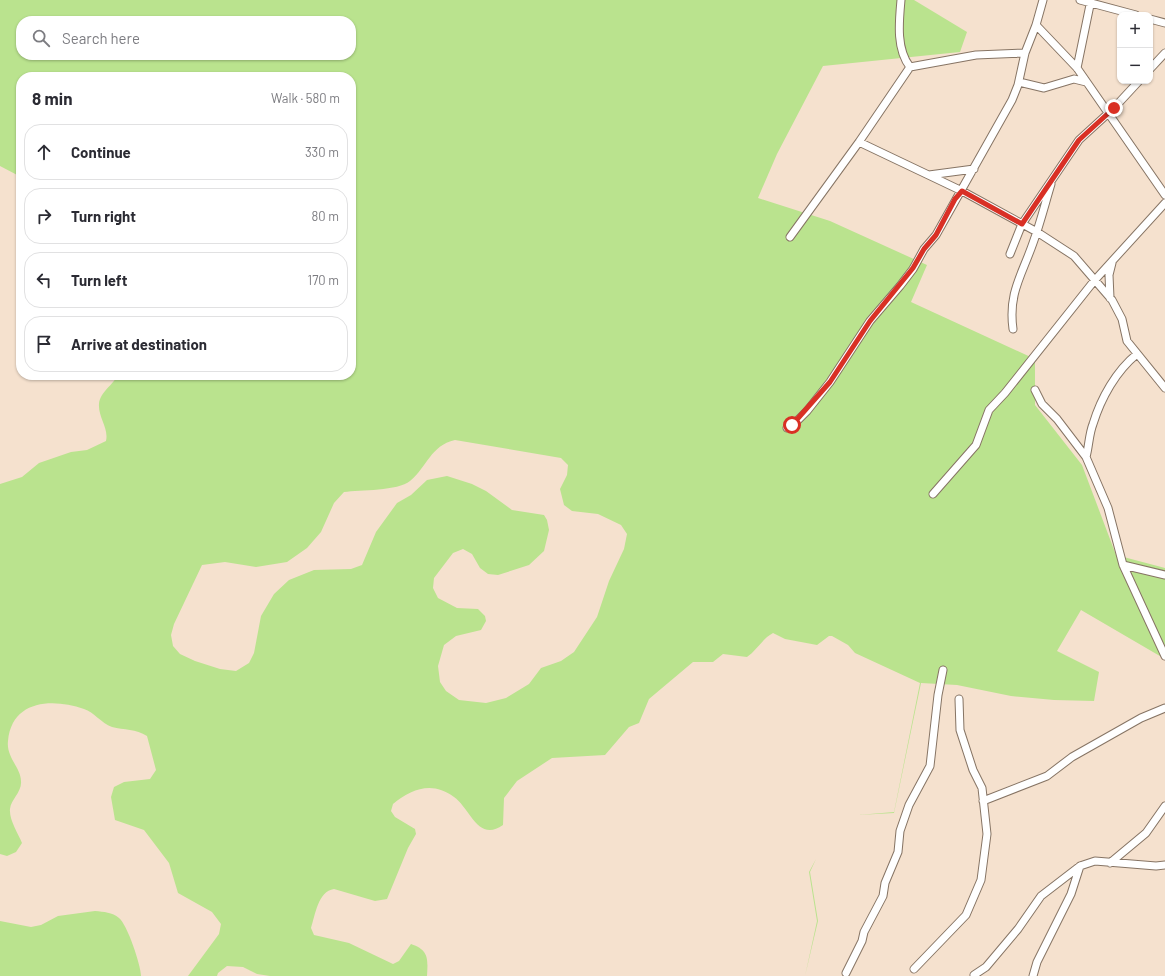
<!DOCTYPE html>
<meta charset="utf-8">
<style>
:root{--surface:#fff;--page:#f2f2f3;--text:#2b2b33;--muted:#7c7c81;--line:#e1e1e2}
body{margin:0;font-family:Barlow,sans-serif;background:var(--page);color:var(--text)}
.controls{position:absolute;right:12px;top:12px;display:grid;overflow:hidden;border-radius:8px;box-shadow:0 1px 3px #0004}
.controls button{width:36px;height:36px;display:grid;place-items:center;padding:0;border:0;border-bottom:1px solid var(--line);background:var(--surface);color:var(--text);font:20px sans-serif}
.stop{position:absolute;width:12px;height:12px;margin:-9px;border:3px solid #d93025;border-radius:50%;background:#fff}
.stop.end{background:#d93025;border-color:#fff;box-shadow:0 1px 4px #0008}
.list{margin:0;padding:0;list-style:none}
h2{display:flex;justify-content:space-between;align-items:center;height:52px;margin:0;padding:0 16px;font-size:17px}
h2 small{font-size:13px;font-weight:400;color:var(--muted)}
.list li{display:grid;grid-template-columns:26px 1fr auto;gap:12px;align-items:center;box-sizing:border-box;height:56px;margin:0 8px 8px;padding:0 8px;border:1px solid var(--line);border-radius:16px}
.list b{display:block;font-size:15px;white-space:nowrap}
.list em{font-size:13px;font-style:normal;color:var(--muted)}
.icon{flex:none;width:22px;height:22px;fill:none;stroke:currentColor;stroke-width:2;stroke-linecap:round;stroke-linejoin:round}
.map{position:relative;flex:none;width:1165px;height:976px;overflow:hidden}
.search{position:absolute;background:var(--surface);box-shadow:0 1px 3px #0004;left:16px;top:16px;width:340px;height:44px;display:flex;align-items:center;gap:10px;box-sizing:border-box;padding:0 14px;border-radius:16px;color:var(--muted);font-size:15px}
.panel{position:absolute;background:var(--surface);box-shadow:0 1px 3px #0004;left:16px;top:72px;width:340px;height:308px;border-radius:16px}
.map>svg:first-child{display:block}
.green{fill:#bae38e;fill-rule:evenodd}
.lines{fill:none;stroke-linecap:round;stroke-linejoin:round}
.street-casing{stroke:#867464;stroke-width:9}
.street{stroke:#fff;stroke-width:7}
.route{stroke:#d93025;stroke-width:5}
</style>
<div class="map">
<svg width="1165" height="976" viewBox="0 0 1165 976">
<rect width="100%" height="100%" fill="#f5e1ce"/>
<path class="green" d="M0 0H914L967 32 960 52 823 66 777 154 758 198 830 221 927 265 911 302 1035 359V405L1082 465 1116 555 1165 568V659L1081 610 1057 651 1099 672 1094 701 1054 700 1011 696 957 685 921 683 894 813 858 815 816 859 810 872 818 921 805 976 817 921 809 872 816 859 858 815 894 812 920 683 855 653 848 645 832 636H829L817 645 785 639 773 633C762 639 757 650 747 657L723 654 713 662H693L649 699 639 723 629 727 605 755 552 758 517 781 504 798 503 825C478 843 470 808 454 797 433 781 412 788 393 804L391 811 395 817 415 829 416 834 408 848 387 899 375 901 334 889C318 891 315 916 311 928L314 935 349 943 393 964 399 961 411 944C429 950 428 959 427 976H270L257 974 243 967 227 966 218 973 217 976H188L219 934 221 924 212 912 178 893 169 863 144 830 115 820 111 797 114 787 124 782 150 779 156 770 147 736C136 729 124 730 112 727 101 723 94 712 84 709 52 698 12 700 8 741 6 757 21 768 21 781 22 792 11 799 10 809 9 820 18 833 22 843L16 852 7 856 0 854V484L22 477 39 463 71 452 87 450 106 441C109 428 98 417 99 404 100 392 113 385 118 375H351V77H21V177L0 166ZM21 21H351V55H21ZM455 440 561 458 568 465 567 475 560 489 564 505 572 511 598 514 621 525 627 534 624 549 609 581 597 617 574 652 561 661 541 668 529 684 506 698 486 703 459 700 446 691 440 682 438 666 444 645 456 636 481 630 486 621 485 616 478 609 457 608 438 598 433 588 434 578 453 553 463 549 472 554 480 568 488 574 498 575 529 565 544 551 549 530 547 520 544 515 512 510 486 491 472 484 447 476 427 480 411 495 397 503 376 532 362 565 351 569 314 570 289 580 274 594 261 616 254 653 249 663 236 671 220 669 195 661 180 654 173 646 171 635 174 624 202 565 225 562 256 567 287 562 307 548 321 532 334 503 344 492C360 490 398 491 410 481 428 466 430 446 455 440Z
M95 911C104 912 112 912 119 918 127 924 141 965 141 976H0V921L31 927 41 925 58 916Z"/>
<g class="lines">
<g class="street-casing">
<path id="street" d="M901 0C899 22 896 49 910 67
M1080 0 1136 15
M1150 19 1165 23
M1036 25 1077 68 1165 195
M1077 68 1091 0
M1150 69 1165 53
M1019 82 1044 88 1074 79 1086 82
M859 142 962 191 1037 232 1074 256 1112 300 1122 319 1127 341 1165 388
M929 175 974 169
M790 237 859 142 910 67 976 55 1025 53
M1010 254 1022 224 1079 140 1114 108 1139 81
M1110 298 1109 275 1112 263
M1013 329C1008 293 1022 275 1033 243 1040 224 1045 204 1051 184
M1035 390 1042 404 1057 419 1086 457 1108 508 1123 565 1165 656
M787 428 793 425 807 411 830 382 870 321 900 286 913 269 924 249 936 235 1012 100 1018 85 1025 53 1036 25 1043 0
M1086 457C1089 446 1089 434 1093 424 1101 398 1116 371 1137 354
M933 494 976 445 989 410 1005 393 1094 281 1165 203
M1123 565 1165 575
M983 801 1047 776 1072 757 1141 718 1165 708
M1110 863 1146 833 1165 806
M914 969 966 915 981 880 987 834 982 788 973 770 960 730 959 699
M846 973 862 941 864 932 883 896 885 883 898 852 900 831 909 805 930 766 938 695 943 670
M974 975 986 967 1018 929 1041 896 1080 866 1095 861 1156 866 1165 865
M1033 976 1037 962 1071 894 1080 866"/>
</g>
<use href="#street" class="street"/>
</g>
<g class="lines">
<path class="route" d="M792 425 830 382 870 321 913 268 924 249 936 235 955 199 962 191 1022 224 1079 140 1114 108"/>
</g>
</svg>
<div class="controls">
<button>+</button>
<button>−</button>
</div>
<div class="stop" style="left:792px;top:425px"></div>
<div class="stop end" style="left:1114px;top:108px"></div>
<div class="search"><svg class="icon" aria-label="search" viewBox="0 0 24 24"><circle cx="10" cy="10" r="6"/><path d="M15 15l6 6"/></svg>Search here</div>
<section class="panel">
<h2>8 min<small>Walk · 580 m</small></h2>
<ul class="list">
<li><svg class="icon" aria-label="ahead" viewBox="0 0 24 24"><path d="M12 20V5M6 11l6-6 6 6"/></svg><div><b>Continue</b></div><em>330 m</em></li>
<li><svg class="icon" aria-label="right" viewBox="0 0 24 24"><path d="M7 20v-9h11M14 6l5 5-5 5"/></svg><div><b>Turn right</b></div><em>80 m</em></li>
<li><svg class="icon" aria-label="left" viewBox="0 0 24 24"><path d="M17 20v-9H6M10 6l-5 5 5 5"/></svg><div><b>Turn left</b></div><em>170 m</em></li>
<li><svg class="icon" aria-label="arrive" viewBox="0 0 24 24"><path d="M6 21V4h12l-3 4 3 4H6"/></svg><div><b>Arrive at destination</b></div></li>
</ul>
</section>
</div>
